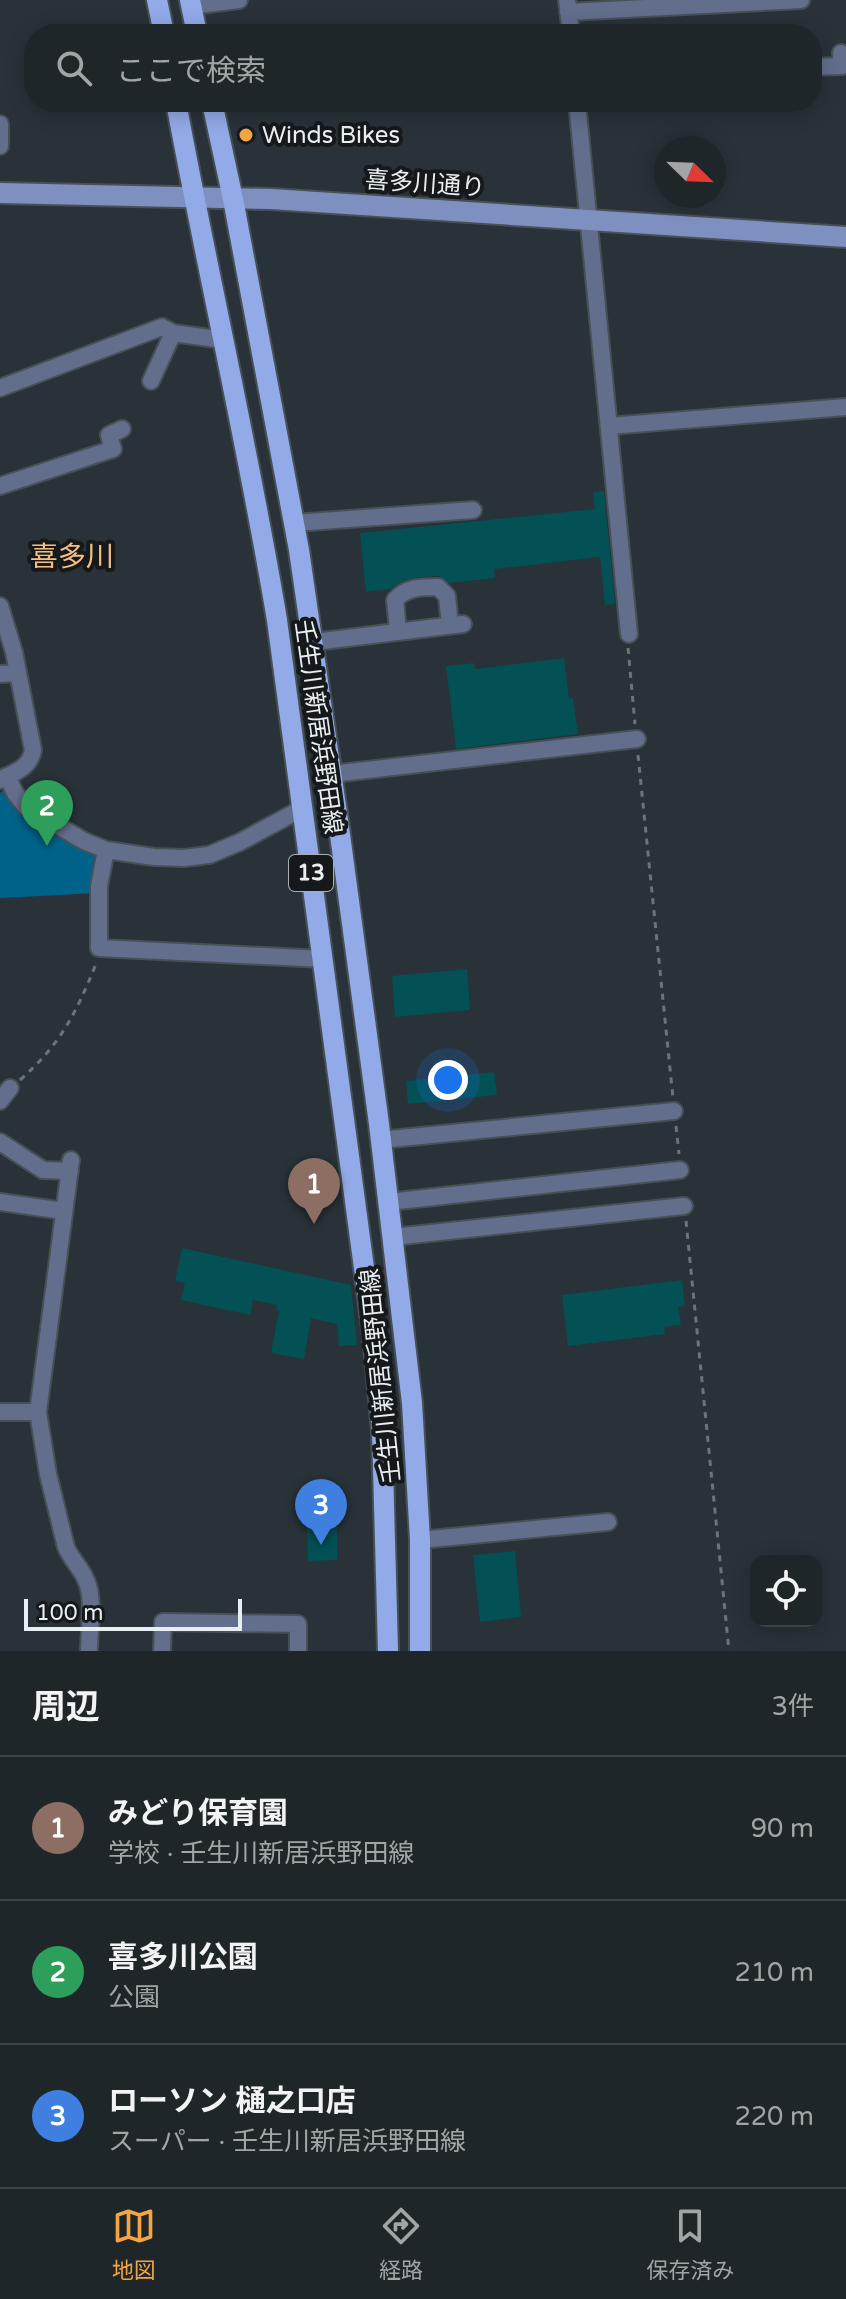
<!DOCTYPE html>
<html lang="ja">
<meta charset="utf-8">
<style>
:root{--surface:#1e262a;--page:#2b3236;--text:#f1f3f6;--muted:#a1a5a8;--line:#3c4347;--accent:#f3a443}
body{margin:0;font-family:"Varela Round","Noto Sans JP",sans-serif;background:var(--page);color:var(--text)}
.controls{position:absolute;right:24px;bottom:24px;display:grid;overflow:hidden;border-radius:16px;box-shadow:0 4px 20px #0003}
.controls button{width:72px;height:72px;display:grid;place-items:center;padding:0;border:0;border-bottom:2px solid var(--line);background:var(--surface);color:var(--text);font:40px sans-serif}
.compass{position:absolute;left:654px;top:136px;width:72px;height:72px;border-radius:50%;background:var(--surface);box-shadow:0 4px 20px #0003;rotate:113deg}
.scale{position:absolute;left:24px;bottom:20px;width:218px;box-sizing:border-box;padding-left:8px;border:4px solid #e8eff3;border-top:0;font-size:22px;line-height:28px;white-space:nowrap;color:#e8eff3;-webkit-text-stroke:6px #15191c;paint-order:stroke}
.you{position:absolute;left:448px;top:1080px;width:28px;height:28px;margin:-20px;border:6px solid #fff;border-radius:50%;background:#1a73e8;box-shadow:0 0 0 12px #1a73e833}
.badge{display:grid;place-items:center;width:52px;height:52px;border-radius:50%;background:var(--accent);color:#fff;font-size:26px;font-weight:700}
.pin{position:absolute;translate:-50% -66px;filter:drop-shadow(0 2px 4px #0008)}
.pin::after{content:'';position:absolute;top:42px;width:28px;height:24px;background:inherit;clip-path:polygon(0 0,100% 0,50% 100%)}
.list{margin:0;padding:0;list-style:none}
h2{display:flex;justify-content:space-between;align-items:center;height:104px;margin:0;padding:0 32px;font-size:34px}
h2 small{font-size:26px;font-weight:400;color:var(--muted)}
.list li{display:grid;grid-template-columns:52px 1fr auto;gap:24px;align-items:center;box-sizing:border-box;height:144px;padding:0 32px;border-top:2px solid var(--line)}
.list b{display:block;font-size:30px;white-space:nowrap}
.list p{margin:0;font-size:26px;white-space:nowrap;color:var(--muted)}
.list em{font-size:26px;font-style:normal;color:var(--muted)}
.icon{flex:none;width:44px;height:44px;fill:none;stroke:currentColor;stroke-width:2;stroke-linecap:round;stroke-linejoin:round}
.map{position:relative;flex:none;width:846px;height:1651px;overflow:hidden}
.search{position:absolute;background:var(--surface);box-shadow:0 4px 20px #0003;left:24px;right:24px;top:24px;height:88px;display:flex;align-items:center;gap:20px;box-sizing:border-box;padding:0 28px;border-radius:32px;color:var(--muted);font-size:30px}
.sheet{height:536px;background:var(--surface)}
nav{display:flex;justify-content:space-around;align-items:center;box-sizing:border-box;height:112px;border-top:2px solid var(--line);background:var(--surface);font-size:22px;color:var(--muted)}
nav a{display:grid;justify-items:center;gap:4px}
nav .on{color:var(--accent)}
.map>svg:first-child{display:block}
.green{fill:#006289}
.building{fill:#035155}
.lines{fill:none;stroke-linecap:round;stroke-linejoin:round}
.street-casing{stroke:#475056;stroke-width:20}
.secondary-casing{stroke:#475056;stroke-width:24}
.primary-casing{stroke:#475056;stroke-width:24}
.path{stroke:#6b7479;stroke-width:3;stroke-dasharray:6 6;stroke-linecap:butt}
.street{stroke:#626e8c;stroke-width:16}
.secondary{stroke:#7d90c0;stroke-width:20}
.primary{stroke:#92aae8;stroke-width:20}
.poi-dot{fill:#f3a443;stroke:#15191c;stroke-width:3}
.labels{text-anchor:middle;dominant-baseline:central;stroke-width:8;stroke-linejoin:round;paint-order:stroke}
.shield{fill:#15191c;stroke:#a9afb2;stroke-width:2}
.shield-label{font-size:22px;font-weight:bold;fill:#e8eff3}
.poi-label{font-size:24px;fill:#e8eff3;stroke:#15191c;text-anchor:start}
.street-label{font-size:24px;fill:#e8eff3;stroke:#15191c}
.quarter-label{font-size:28px;fill:#f6bf82;stroke:#15191c}
</style>
<div class="map">
<svg width="846" height="1651" viewBox="0 0 846 1651">
<rect width="100%" height="100%" fill="#283238"/>
<path class="green" d="M11 785 26 807 106 850 100 893 0 898V793Z"/>
<path class="building" d="M604 491 615 604 605 605 600 557 494 569 495 578 449 583 439 576 418 577 405 580 390 589 366 592 360 533 595 509 593 492Z
M564 658 569 699 573 698 578 734 456 749 446 666 474 663 475 669Z
M467 969 470 1010 395 1017 392 976Z
M494 1072 497 1095 408 1104 406 1081Z
M182 1248 351 1285 357 1345 339 1346 337 1324 311 1318 304 1359 271 1353 279 1311 276 1310 277 1305 253 1300 250 1315 181 1300 185 1283 175 1281Z
M682 1280 685 1306 678 1307 681 1325 664 1327 665 1334 568 1346 562 1295Z
M307 1527H337V1560L308 1561Z
M515 1551 521 1617 480 1622 473 1555Z"/>
<g class="lines">
<g class="street-casing">
<path id="street" d="M567 0 571 34
M191 6 239 0
M568 12 801 0
M812 67 842 66 841 53
M577 102 629 634
M0 124V146
M151 381 173 333
M0 388 162 327 173 333 224 340
M609 426 846 407
M0 486 113 449 109 435 122 429
M294 523 473 510
M0 606 14 652 33 750C30 768 15 772 0 780
M398 631 395 600C406 587 421 587 438 587L447 596 450 625
M314 642 463 624
M0 674 18 673
M332 774 637 739
M7 776 15 793 26 807 84 841 106 850 154 857 184 858 209 855 240 842 303 808
M106 850 99 886V948L323 959
M0 1101 10 1088
M380 1140 674 1111
M0 1142 43 1170 70 1171
M71 1160 38 1412 48 1474 66 1547C71 1559 81 1568 86 1580 95 1600 89 1629 89 1651
M0 1202 64 1211
M388 1202 680 1170
M393 1237 684 1206
M0 1412H38
M420 1540 608 1522
M162 1651 163 1622 298 1624V1651"/>
</g>
<g class="secondary-casing">
<path id="secondary" d="M0 193 271 199 846 237"/>
</g>
<g class="primary-casing">
<path id="primary" d="M157 0 164 34
M190 0 197 34
M176 102C208 275 248 446 277 620L373 1335 382 1431 388 1651
M212 102 233 199 299 550 339 827 379 1124 412 1403 420 1540V1651"/>
</g>
<path class="path" d="M628 648 635 724
M638 755 673 1098
M20 1080C61 1044 76 1013 96 964
M676 1126 679 1154
M686 1221 729 1651"/>
<use href="#street" class="street"/>
<use href="#secondary" class="secondary"/>
<use href="#primary" class="primary"/>
</g>
<circle class="poi-dot" cx="246" cy="135" r="8"/>
<g class="labels">
<rect class="shield" x="289" y="855" width="44" height="36" rx="6"/>
<g class="shield-label">
<text x="311" y="873">13</text>
</g>
<g class="poi-label">
<text x="262" y="135">Winds Bikes</text>
</g>
<g class="street-label">
<text transform="translate(425 184) rotate(4)">喜多川通り</text>
<text transform="translate(318 727) rotate(82)">壬生川新居浜野田線</text>
<text transform="translate(381 1376) rotate(-96)">壬生川新居浜野田線</text>
</g>
<g class="quarter-label">
<text x="72" y="557">喜多川</text>
</g>
</g>
</svg>
<div class="controls">
<button><svg class="icon" aria-label="locate" viewBox="0 0 24 24"><circle cx="12" cy="12" r="6"/><path d="M12 2v4M12 18v4M2 12h4M18 12h4"/></svg></button>
</div>
<svg class="compass" viewBox="-18 -18 36 36"><path d="M0-13l5 13h-10z" fill="#e53935"/><path d="M0 13l5-13h-10z" fill="#a1a5a8"/></svg>
<div class="scale">100 m</div>
<div class="you"></div>
<div class="pin badge" style="left:314px;top:1224px;background:#8d6e63">1</div>
<div class="pin badge" style="left:47px;top:846px;background:#2e9e5b">2</div>
<div class="pin badge" style="left:321px;top:1545px;background:#3f7fe0">3</div>
<div class="search"><svg class="icon" aria-label="search" viewBox="0 0 24 24"><circle cx="10" cy="10" r="6"/><path d="M15 15l6 6"/></svg>ここで検索</div>
</div>
<section class="sheet">
<h2>周辺<small>3件</small></h2>
<ul class="list">
<li><span class="badge" style="background:#8d6e63">1</span><div><b>みどり保育園</b><p>学校 · 壬生川新居浜野田線</p></div><em>90 m</em></li>
<li><span class="badge" style="background:#2e9e5b">2</span><div><b>喜多川公園</b><p>公園</p></div><em>210 m</em></li>
<li><span class="badge" style="background:#3f7fe0">3</span><div><b>ローソン 樋之口店</b><p>スーパー · 壬生川新居浜野田線</p></div><em>220 m</em></li>
</ul>
</section>
<nav>
<a class="on"><svg class="icon" aria-label="map" viewBox="0 0 24 24"><path d="M3 6l6-2 6 2 6-2v14l-6 2-6-2-6 2zM9 4v14M15 6v14"/></svg>地図</a>
<a><svg class="icon" aria-label="directions" viewBox="0 0 24 24"><path d="M12 3l9 9-9 9-9-9zM9 14v-3h6M13 9l2 2-2 2"/></svg>経路</a>
<a><svg class="icon" aria-label="saved" viewBox="0 0 24 24"><path d="M7 4h10v16l-5-4-5 4z"/></svg>保存済み</a>
</nav>
